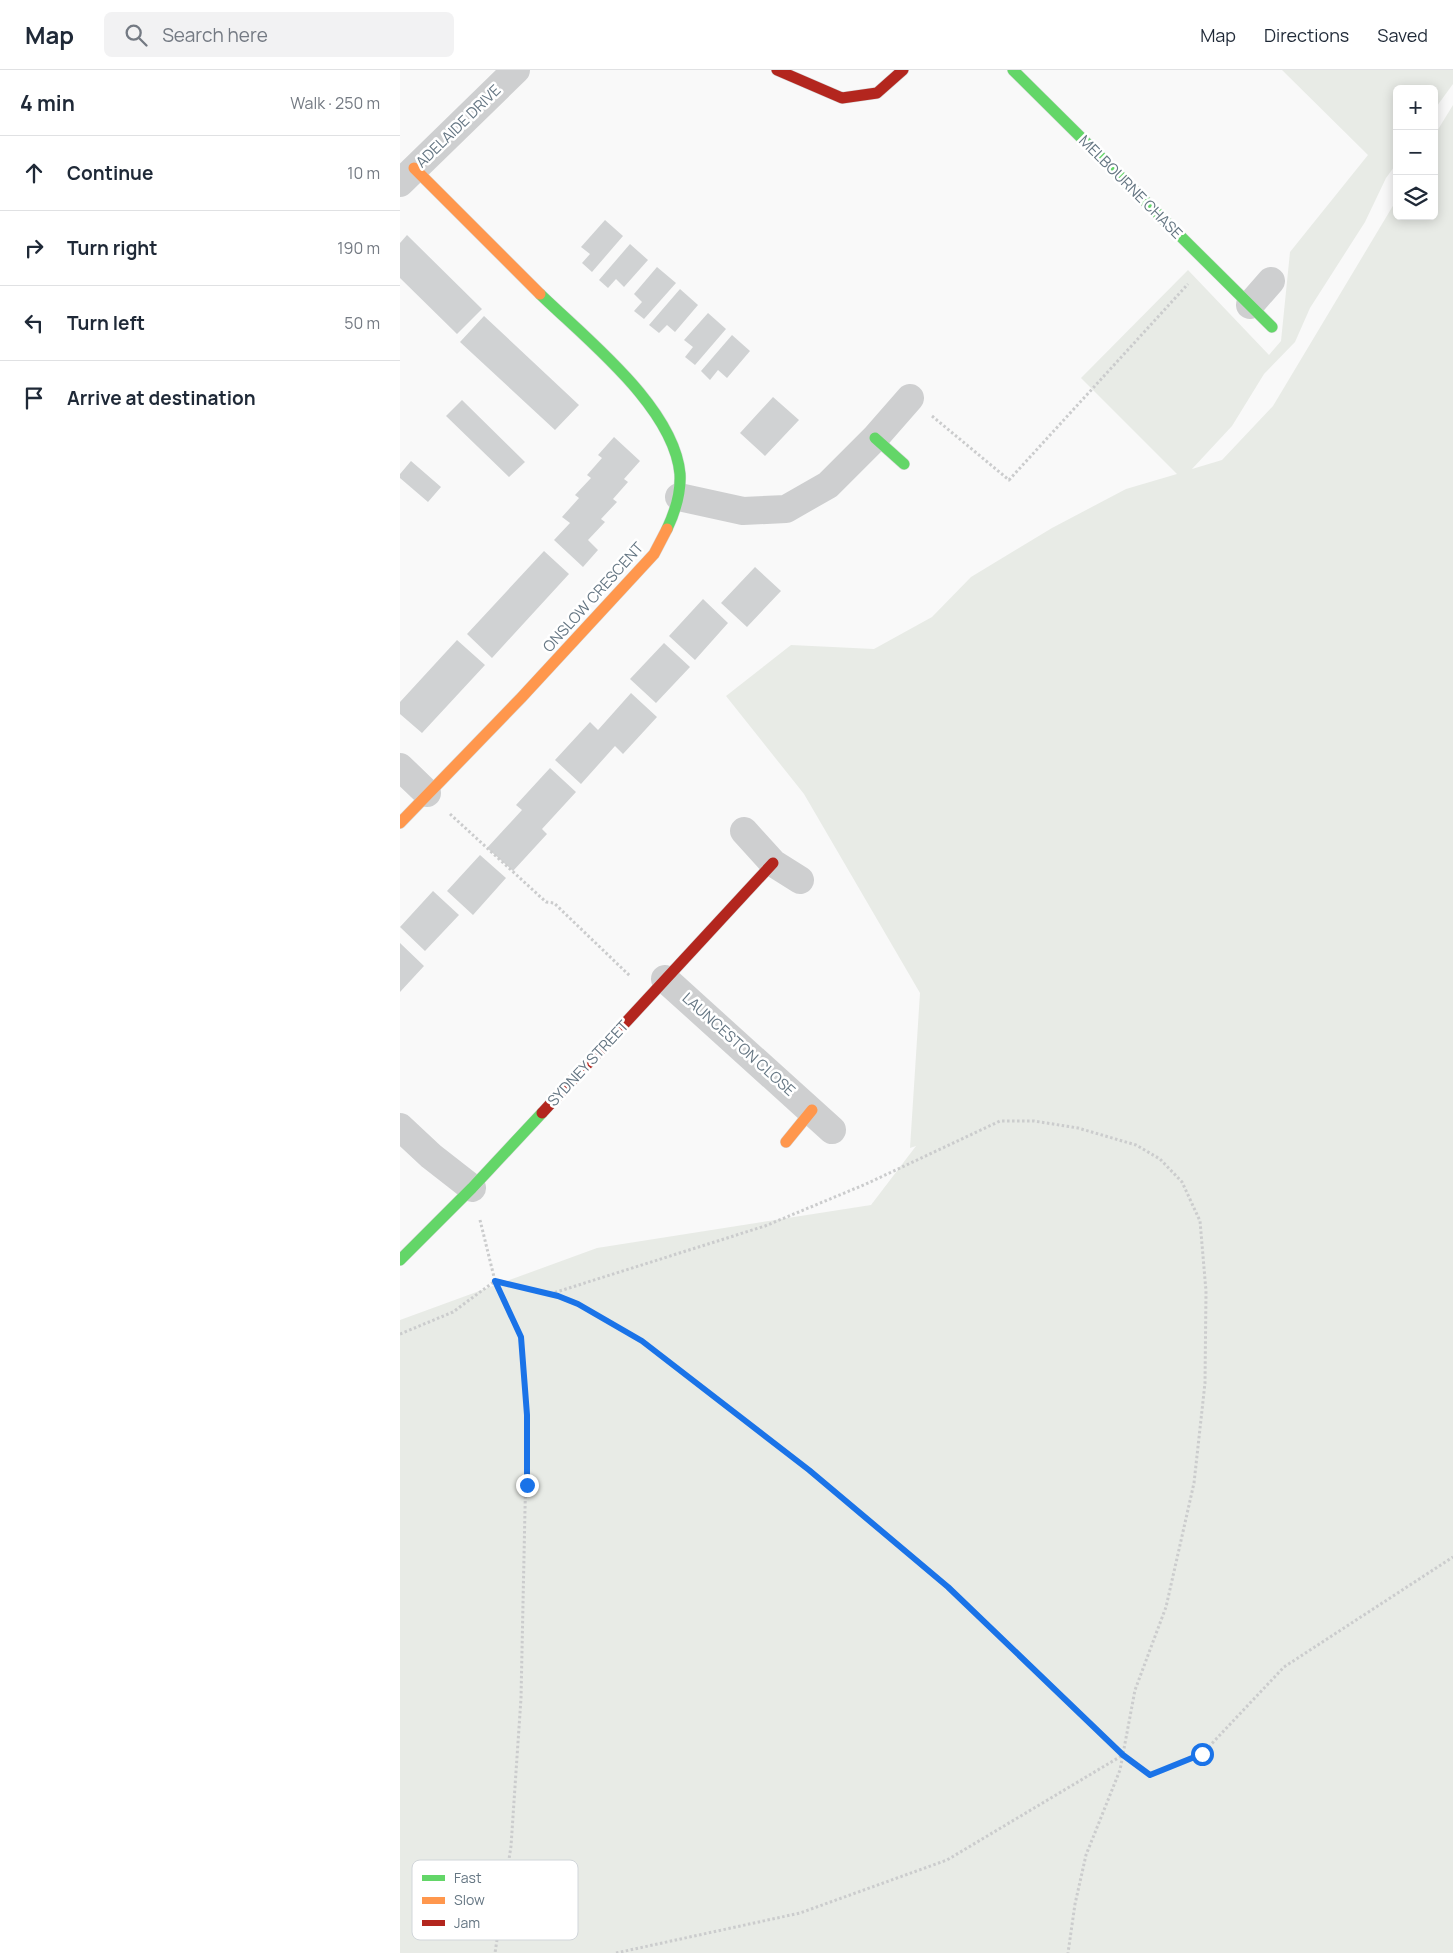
<!DOCTYPE html>
<meta charset="utf-8">
<style>
:root{--surface:#fff;--page:#f2f2f3;--text:#1f2937;--muted:#747a83;--line:#e0e1e3}
body{margin:0;font-family:Manrope,sans-serif;background:var(--page);color:var(--text)}
.controls{position:absolute;right:15px;top:15px;display:grid;overflow:hidden;border-radius:8px;box-shadow:0 2px 12px #0003}
.controls button{width:45px;height:45px;display:grid;place-items:center;padding:0;border:0;border-bottom:1px solid var(--line);background:var(--surface);color:var(--text);font:25px sans-serif}
.stop{position:absolute;width:15px;height:15px;margin:-11px;border:4px solid #1a73e8;border-radius:50%;background:#fff}
.stop.end{background:#1a73e8;border-color:#fff;box-shadow:0 1px 5px #0008}
.list{margin:0;padding:0;list-style:none}
h2{display:flex;justify-content:space-between;align-items:center;height:65px;margin:0;padding:0 20px;font-size:21px}
h2 small{font-size:16px;font-weight:400;color:var(--muted)}
.list li{display:grid;grid-template-columns:32px 1fr auto;gap:15px;align-items:center;box-sizing:border-box;height:75px;padding:0 20px;border-top:1px solid var(--line)}
.list b{display:block;font-size:19px;white-space:nowrap}
.list em{font-size:16px;font-style:normal;color:var(--muted)}
.icon{flex:none;width:28px;height:28px;fill:none;stroke:currentColor;stroke-width:2;stroke-linecap:round;stroke-linejoin:round}
.map{position:relative;flex:none;width:1053px;height:1883px;overflow:hidden}
header{display:flex;align-items:center;gap:30px;box-sizing:border-box;height:70px;padding:0 25px;background:var(--surface);border-bottom:1px solid var(--line)}
header strong{font-size:24px}
nav{display:flex;gap:28px;margin-inline-start:auto;font-size:18px}
.search{width:350px;height:45px;background:var(--page);display:flex;align-items:center;gap:12px;box-sizing:border-box;padding:0 18px;border-radius:8px;color:var(--muted);font-size:19px}
main{display:flex}
aside{flex:1;background:var(--surface)}
.map>svg:first-child{display:block}
.green{fill:#e8ebe6}
.building{fill:#d0d2d3}
.lines{fill:none;stroke-linecap:round;stroke-linejoin:round}
.fast-casing{stroke:#d5d6d7;stroke-width:12}
.slow-casing{stroke:#d5d6d7;stroke-width:12}
.jam-casing{stroke:#d5d6d7;stroke-width:12}
.path{stroke:#cbcccd;stroke-width:3;stroke-dasharray:2.5 2.5;stroke-linecap:butt}
.street{stroke:#cecfd0;stroke-width:28}
.fast{stroke:#63d668;stroke-width:11}
.slow{stroke:#ff974d;stroke-width:11}
.jam{stroke:#b3261e;stroke-width:11}
.route{stroke:#1a73e8;stroke-width:6}
.labels{text-anchor:middle;dominant-baseline:central;stroke-width:5;stroke-linejoin:round;paint-order:stroke}
.street-label{font-size:15px;fill:#657683;stroke:#fff}
.key{fill:#fff;stroke:#d1d6da;stroke-width:1}
.key-label{font-size:14px;fill:#657683}
</style>
<header>
<strong>Map</strong>
<div class="search"><svg class="icon" aria-label="search" viewBox="0 0 24 24"><circle cx="10" cy="10" r="6"/><path d="M15 15l6 6"/></svg>Search here</div>
<nav><a>Map</a><a>Directions</a><a>Saved</a></nav>
</header>
<main>
<aside>
<h2>4 min<small>Walk · 250 m</small></h2>
<ul class="list">
<li><svg class="icon" aria-label="ahead" viewBox="0 0 24 24"><path d="M12 20V5M6 11l6-6 6 6"/></svg><div><b>Continue</b></div><em>10 m</em></li>
<li><svg class="icon" aria-label="right" viewBox="0 0 24 24"><path d="M7 20v-9h11M14 6l5 5-5 5"/></svg><div><b>Turn right</b></div><em>190 m</em></li>
<li><svg class="icon" aria-label="left" viewBox="0 0 24 24"><path d="M17 20v-9H6M10 6l-5 5 5 5"/></svg><div><b>Turn left</b></div><em>50 m</em></li>
<li><svg class="icon" aria-label="arrive" viewBox="0 0 24 24"><path d="M6 21V4h12l-3 4 3 4H6"/></svg><div><b>Arrive at destination</b></div></li>
</ul>
</aside>
<div class="map">
<svg width="1053" height="1883" viewBox="0 0 1053 1883">
<rect width="100%" height="100%" fill="#f9f9f9"/>
<path class="green" d="M882 0H1053V14L1034 40V19H997V93L986 108 965 152 910 238 895 272 864 304 832 356 792 399 822 390 873 336 997 129V146H1034V66L1053 35V1883H0V1250L197 1178 471 1135 516 1076 510 1078 520 923 404 724 326 626 391 575 474 579 532 547 571 507 652 458 726 419 777 404 681 308 788 200 869 285 881 271 890 182 968 85Z"/>
<path class="building" d="M205 150 223 166 192 202 182 193 190 184 181 177Z
M7 165 82 239 57 264 0 208V173Z
M230 174 248 190 224 217 216 209 208 218 199 210Z
M257 197 276 213 244 249 234 241 242 232 234 224Z
M280 219 298 235 275 262 267 255 259 263 249 255Z
M308 243 326 259 295 295 285 287 293 277 284 270Z
M84 246 179 335 155 360 60 272Z
M332 265 350 281 327 308 318 300 310 310 301 301Z
M373 327 399 350 365 386 340 363Z
M62 330 125 392 109 407 46 346Z
M214 367 240 391 224 409 228 412 213 429 217 432 201 449 205 452 188 470 198 480 183 497 154 470 170 453 162 447 179 428 175 425 191 408 187 405 202 388 198 385Z
M11 391 41 417 28 432 0 408V404Z
M144 481 169 504 92 588 67 564Z
M355 497 381 521 347 557 321 533Z
M303 529 328 553 295 590 269 566Z
M57 570 85 595 22 663 0 644V632Z
M264 573 290 597 256 633 230 609Z
M231 623 257 647 223 684 215 676 181 714 155 690 190 652 198 660Z
M150 698 176 722 142 759 147 764 113 801 87 778 122 740 116 735Z
M80 785 106 808 73 845 47 821Z
M33 821 59 845 25 881 0 857Z
M0 873 24 896 0 922Z"/>
<g class="lines">
<g class="fast-casing">
<path id="fast" d="M613 0 872 257
M140 224C185 268 274 337 280 404 281 423 275 442 267 459
M475 368 504 394
M0 1190 72 1118 142 1043"/>
</g>
<g class="slow-casing">
<path id="slow" d="M14 98 140 224
M0 753 121 628 254 484 267 459
M386 1072 412 1040"/>
</g>
<g class="jam-casing">
<path id="jam" d="M377 0 442 28 477 23 503 0
M142 1043 373 793"/>
</g>
<path class="path" d="M532 346 609 410 788 214
M50 744 146 832 154 833 230 906
M95 1211 158 1225 178 1234 242 1271 409 1400 548 1517 723 1685 750 1705 802 1684 884 1597 1053 1487
M95 1212 121 1267 127 1345 121 1628 111 1776 95 1883
M150 1224 365 1156 466 1114 600 1051H634L678 1058 736 1075 760 1089 782 1112 800 1151 806 1221 805 1313 794 1413 766 1537 735 1620 720 1700 686 1785 675 1834 668 1883
M0 1264 53 1242 95 1211 80 1150
M216 1883 400 1843 547 1790 723 1685"/>
<path class="street" d="M0 113 116 0
M850 235 871 211
M279 427 343 441 386 439 428 415 475 368 510 328
M0 697 27 723
M344 761 373 793 400 810
M265 909 432 1060
M0 1057 31 1086 72 1118"/>
<use href="#fast" class="fast"/>
<use href="#slow" class="slow"/>
<use href="#jam" class="jam"/>
</g>
<g class="lines">
<path class="route" d="M127 1415V1345L121 1267 95 1211 158 1226 178 1234 242 1271 409 1400 548 1517 723 1685 750 1705 802 1684"/>
</g>
<g class="labels">
<g class="street-label">
<text transform="translate(58 56) rotate(-44)">ADELAIDE DRIVE</text>
<text transform="translate(731 117) rotate(45)">MELBOURNE CHASE</text>
<text transform="translate(193 527) rotate(-48)">ONSLOW CRESCENT</text>
<text transform="translate(339 974) rotate(42)">LAUNCESTON CLOSE</text>
<text transform="translate(188 993) rotate(-47)">SYDNEY STREET</text>
</g>
</g>
<rect x="12" y="1790" width="166" height="80" rx="8" class="key"/>
<rect x="22" y="1805" width="23" height="6" fill="#63d668"/>
<rect x="22" y="1827" width="23" height="7" fill="#ff974d"/>
<rect x="22" y="1850" width="23" height="6" fill="#b3261e"/>
<g class="key-label">
<text x="54" y="1813">Fast</text>
<text x="54" y="1835">Slow</text>
<text x="54" y="1858">Jam</text>
</g>
</svg>
<div class="controls">
<button>+</button>
<button>−</button>
<button><svg class="icon" aria-label="layers" viewBox="0 0 24 24"><path d="M12 4l9 5-9 5-9-5zM3 14l9 5 9-5"/></svg></button>
</div>
<div class="stop" style="left:802px;top:1684px"></div>
<div class="stop end" style="left:127px;top:1415px"></div>
</div>
</main>
